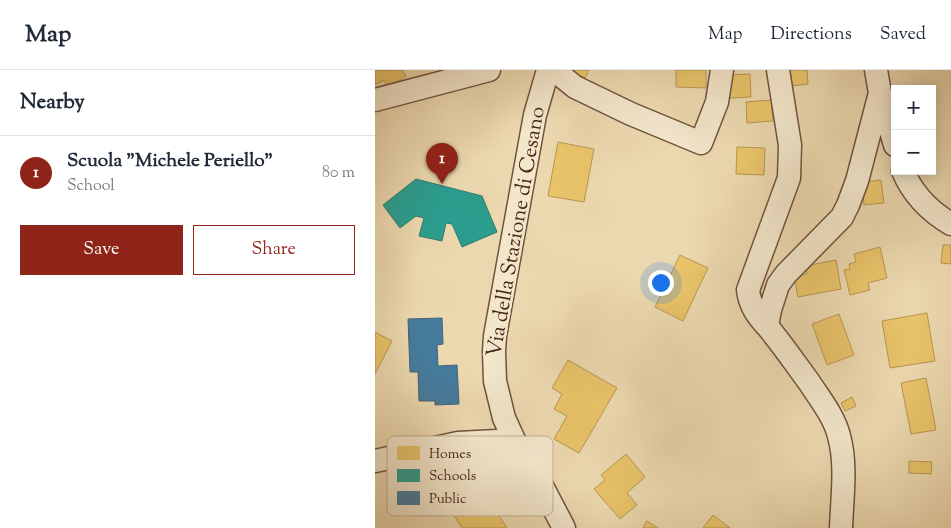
<!DOCTYPE html>
<meta charset="utf-8">
<style>
:root{--surface:#fff;--page:#f2f2f3;--text:#1f2937;--muted:#747a83;--line:#e0e1e3;--accent:#8f2418}
body{margin:0;font-family:"Sorts Mill Goudy",serif;background:var(--page);color:var(--text)}
.controls{position:absolute;right:15px;top:15px;display:grid;overflow:hidden;border-radius:0px;box-shadow:0 2px 12px #0003}
.controls button{width:45px;height:45px;display:grid;place-items:center;padding:0;border:0;border-bottom:1px solid var(--line);background:var(--surface);color:var(--text);font:25px sans-serif}
.you{position:absolute;left:285px;top:212px;width:18px;height:18px;margin:-12px;border:4px solid #fff;border-radius:50%;background:#1a73e8;box-shadow:0 0 0 8px #1a73e833}
.badge{display:grid;place-items:center;width:32px;height:32px;border-radius:50%;background:var(--accent);color:#fff;font-size:16px;font-weight:700}
.pin{position:absolute;translate:-50% -41px;filter:drop-shadow(0 1px 2px #0008)}
.pin::after{content:'';position:absolute;top:26px;width:18px;height:15px;background:inherit;clip-path:polygon(0 0,100% 0,50% 100%)}
.list{margin:0;padding:0;list-style:none}
h2{display:flex;justify-content:space-between;align-items:center;height:65px;margin:0;padding:0 20px;font-size:21px}
h2 small{font-size:16px;font-weight:400;color:var(--muted)}
.list li{display:grid;grid-template-columns:32px 1fr auto;gap:15px;align-items:center;box-sizing:border-box;height:75px;padding:0 20px;border-top:1px solid var(--line)}
.list b{display:block;font-size:19px;white-space:nowrap}
.list p{margin:0;font-size:16px;white-space:nowrap;color:var(--muted)}
.list em{font-size:16px;font-style:normal;color:var(--muted)}
.actions{display:flex;gap:10px;padding:15px 20px}
.actions a{flex:1;padding:11px 0;border:1px solid var(--accent);border-radius:0px;text-align:center;font-size:18px;color:var(--accent)}
.actions .main{background:var(--accent);color:#fff}
.map{position:relative;flex:none;width:576px;height:458px;overflow:hidden}
header{display:flex;align-items:center;gap:30px;box-sizing:border-box;height:70px;padding:0 25px;background:var(--surface);border-bottom:1px solid var(--line)}
header strong{font-size:24px}
nav{display:flex;gap:28px;margin-inline-start:auto;font-size:18px}
main{display:flex}
aside{flex:1;background:var(--surface)}
.map>svg:first-child{display:block}
.homes{fill:#e9c46a;stroke:#b89552}
.schools{fill:#2a9d8f;stroke:#327a6c}
.public{fill:#457b9d;stroke:#456275}
.lines{fill:none;stroke-linecap:round;stroke-linejoin:round}
.minor-casing{stroke:#6f533e;stroke-width:25}
.minor{stroke:#f3e6cb;stroke-width:22}
.labels{text-anchor:middle;dominant-baseline:central;stroke-width:5;stroke-linejoin:round;paint-order:stroke}
.street-label{font-size:21px;fill:#452719;stroke:#f3e6cb}
.key{fill:#f3e6cb;stroke:#bfad96;stroke-width:1}
.key-label{font-size:14px;fill:#452719}
</style>
<header>
<strong>Map</strong>
<nav><a>Map</a><a>Directions</a><a>Saved</a></nav>
</header>
<main>
<aside>
<h2>Nearby<small></small></h2>
<ul class="list">
<li><span class="badge">1</span><div><b>Scuola &quot;Michele Periello&quot;</b><p>School</p></div><em>80 m</em></li>
</ul>
<div class="actions"><a class="main">Save</a><a>Share</a></div>
</aside>
<div class="map">
<svg width="576" height="458" viewBox="0 0 576 458">
<rect width="100%" height="100%" fill="#ecd8af"/>
<filter id="stains"><feTurbulence type="fractalNoise" baseFrequency=".004" numOctaves="4"/><feColorMatrix values="0 0 0 0 .2 0 0 0 0 .09 0 0 0 0 .02 0 0 0 .5 -.17"/></filter>
<radialGradient id="worn" r=".72"><stop offset=".6" stop-color="#630" stop-opacity="0"/><stop offset="1" stop-color="#630" stop-opacity=".3"/></radialGradient>
<path class="homes" d="M0 0H27L31 6 13 17 9 10 0 15Z
M195 0H214L210 8Z
M301 0H331V18L301 17Z
M407 0H432L433 14 409 17Z
M375 4 376 27 353 28 352 5Z
M396 30 398 51 372 53 371 32Z
M183 72 219 79 209 132 173 126Z
M362 77 390 78 389 105 361 104Z
M506 110 509 133 489 135 487 112Z
M568 175H576V194L566 193Z
M505 177 512 208 493 213 495 220 475 225 469 200 475 199 474 194 481 192 479 184Z
M305 185 333 198 308 251 280 237Z
M461 190 466 219 423 227 419 206 432 204 430 196Z
M552 243 560 291 515 298 507 251Z
M464 244 479 285 452 295 437 254Z
M0 262 17 271 0 304Z
M193 290 242 318 204 383 179 369 192 346 179 339 187 324 177 318Z
M551 308 561 360 536 364 526 313Z
M477 327 481 336 470 341 466 333Z
M251 384 270 407 252 423 262 435 245 449 219 419 230 410 226 405Z
M534 391 557 392 556 404 534 403Z
M108 421 132 458H87L76 441Z
M338 445 355 458H328Z
M272 451 283 458H268Z"/>
<path class="schools" d="M41 109 107 126 122 162 87 177 77 154 71 153 67 171 44 166 49 148 41 146 25 158 8 135Z"/>
<path class="public" d="M67 248 68 274 62 275 63 296 82 295 84 334 60 335V331H44L43 302H35L33 249Z"/>
<g class="lines">
<g class="minor-casing">
<path id="minor" d="M173 0 160 45 120 266 119 281 120 311 129 348 139 370 166 414 189 458
M179 0 200 17 256 44 326 73 342 32 347 0
M501 0 505 23 520 75
M0 30 114 0
M528 101C538 125 554 141 576 154
M392 256C382 245 375 236 373 220L414 108 415 75 403 0
M0 391 83 373 139 370
M466 458C467 428 472 395 464 366 459 346 445 329 434 312 420 293 407 274 392 256L395 240 403 215 411 204 467 147 473 135 482 111 505 23"/>
</g>
<use href="#minor" class="minor"/>
</g>
<g class="labels">
<g class="street-label">
<text transform="translate(142 162) rotate(-80)">Via della Stazione di Cesano</text>
</g>
</g>
<rect x="12" y="366" width="166" height="80" rx="8" class="key"/>
<rect x="22" y="376" width="23" height="14" fill="#e9c46a"/>
<rect x="22" y="399" width="23" height="13" fill="#2a9d8f"/>
<rect x="22" y="421" width="23" height="14" fill="#457b9d"/>
<g class="key-label">
<text x="54" y="388">Homes</text>
<text x="54" y="410">Schools</text>
<text x="54" y="433">Public</text>
</g>
<rect width="100%" height="100%" filter="url(#stains)"/>
<rect width="100%" height="100%" fill="url(#worn)"/>
</svg>
<div class="controls">
<button>+</button>
<button>−</button>
</div>
<div class="you"></div>
<div class="pin badge" style="left:67px;top:114px">1</div>
</div>
</main>
